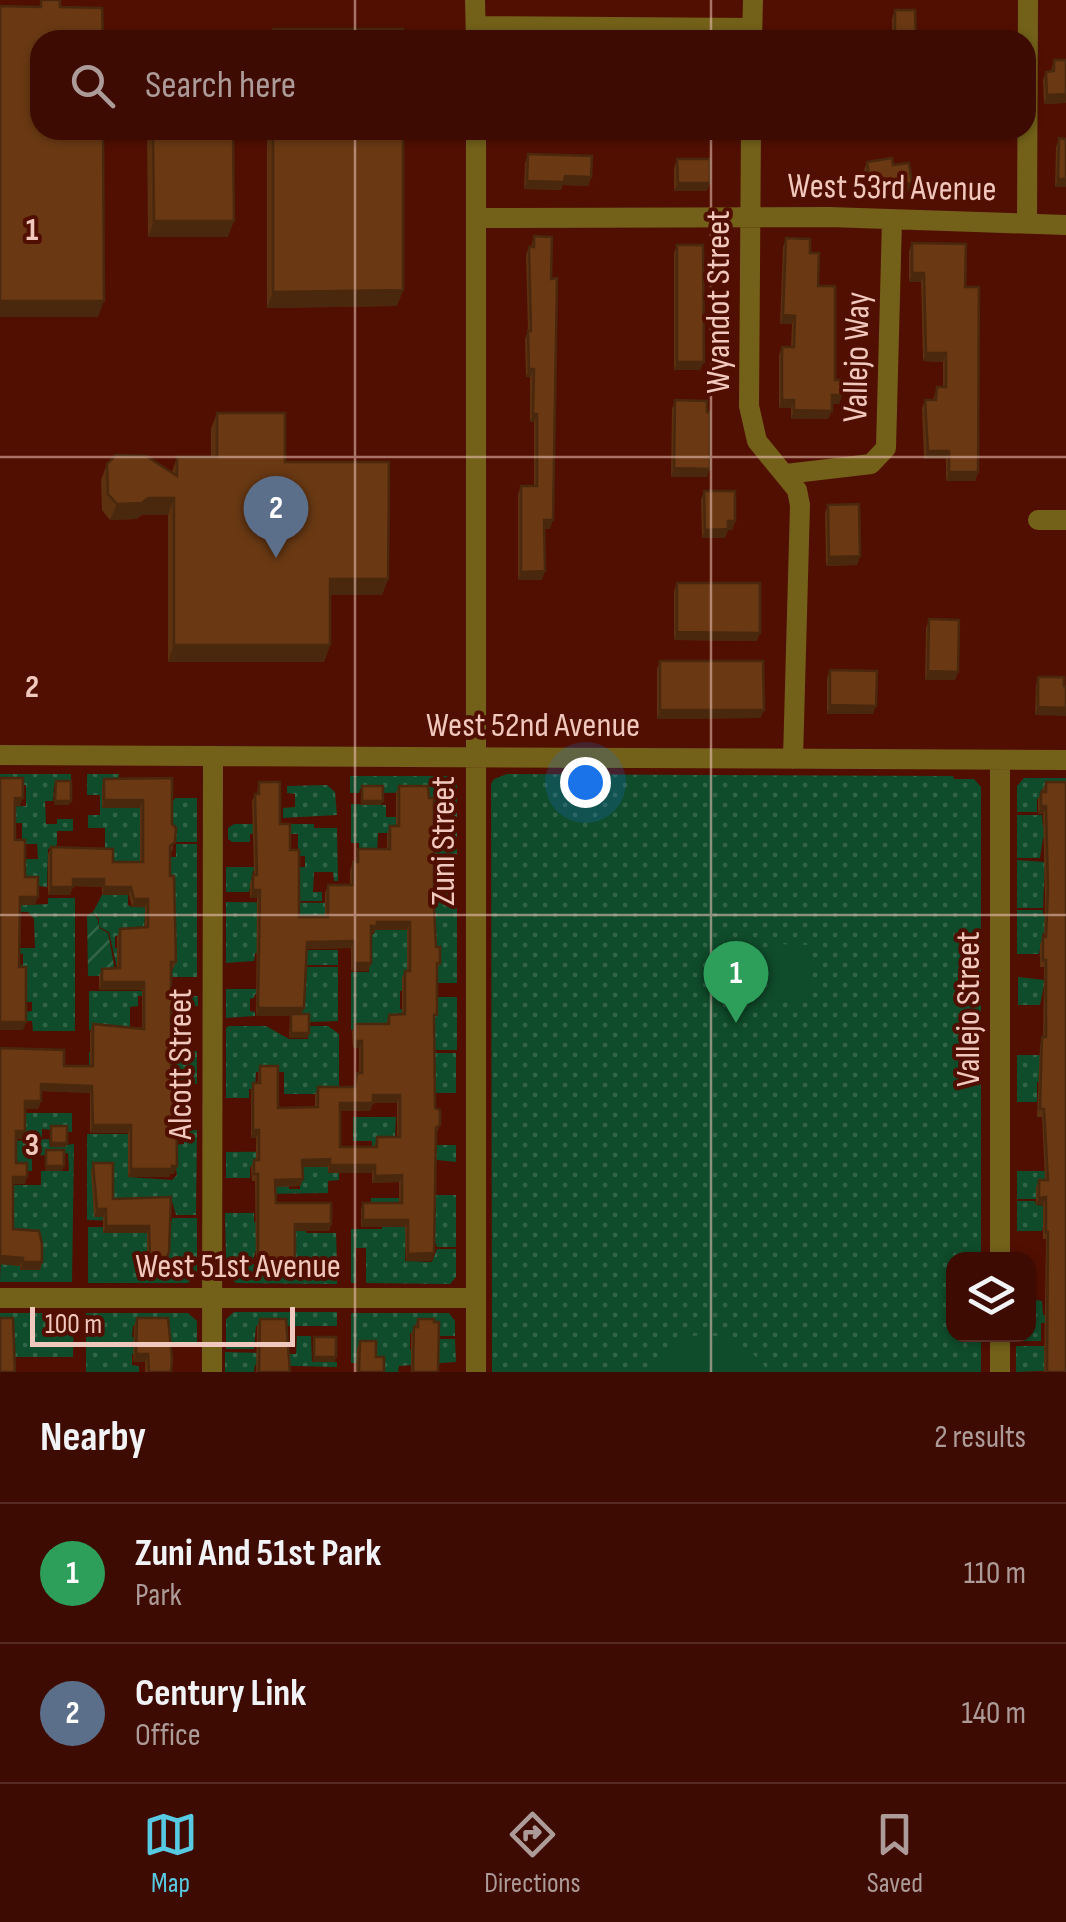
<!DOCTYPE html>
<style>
:root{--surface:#3d0b01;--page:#44140b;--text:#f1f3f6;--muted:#ad9b99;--line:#562b23;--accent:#57c9e2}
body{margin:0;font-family:"Sofia Sans Condensed",sans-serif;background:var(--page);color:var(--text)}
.controls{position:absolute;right:30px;bottom:30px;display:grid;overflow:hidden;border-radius:20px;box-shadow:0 2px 8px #0004}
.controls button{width:90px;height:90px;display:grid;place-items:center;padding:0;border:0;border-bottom:2px solid var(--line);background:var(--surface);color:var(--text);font:50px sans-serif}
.scale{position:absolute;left:30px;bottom:25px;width:265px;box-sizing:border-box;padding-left:10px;border:5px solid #f1c8bd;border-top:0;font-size:28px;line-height:35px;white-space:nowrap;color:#f1c8bd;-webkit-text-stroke:8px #510f01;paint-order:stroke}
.you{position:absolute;left:585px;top:782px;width:35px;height:35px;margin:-25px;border:8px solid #fff;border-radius:50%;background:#1a73e8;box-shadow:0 0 0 15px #1a73e833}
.badge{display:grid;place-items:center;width:65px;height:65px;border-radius:50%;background:var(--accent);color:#fff;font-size:32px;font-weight:700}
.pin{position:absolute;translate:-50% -82px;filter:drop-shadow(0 2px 5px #0008)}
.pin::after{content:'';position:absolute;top:52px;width:35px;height:30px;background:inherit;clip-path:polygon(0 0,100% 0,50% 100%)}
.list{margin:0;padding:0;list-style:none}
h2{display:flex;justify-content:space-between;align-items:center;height:130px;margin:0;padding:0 40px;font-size:42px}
h2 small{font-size:32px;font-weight:400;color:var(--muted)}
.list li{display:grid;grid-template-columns:65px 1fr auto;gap:30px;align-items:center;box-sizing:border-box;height:140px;padding:0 40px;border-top:2px solid var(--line)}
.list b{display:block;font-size:38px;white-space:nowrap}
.list p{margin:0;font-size:32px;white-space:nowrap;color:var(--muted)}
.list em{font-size:32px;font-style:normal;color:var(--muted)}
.icon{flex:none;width:55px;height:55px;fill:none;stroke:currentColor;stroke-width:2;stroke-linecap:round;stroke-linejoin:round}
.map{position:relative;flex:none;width:1066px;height:1372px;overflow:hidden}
.search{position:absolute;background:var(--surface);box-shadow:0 2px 8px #0004;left:30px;right:30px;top:30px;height:110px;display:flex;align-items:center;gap:25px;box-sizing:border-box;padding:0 35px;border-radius:30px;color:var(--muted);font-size:38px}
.sheet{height:410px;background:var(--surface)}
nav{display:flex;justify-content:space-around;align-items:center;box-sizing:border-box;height:140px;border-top:2px solid var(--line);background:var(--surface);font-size:28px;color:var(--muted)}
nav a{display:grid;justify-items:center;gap:5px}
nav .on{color:var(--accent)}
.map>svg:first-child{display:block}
.grass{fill:url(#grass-dots);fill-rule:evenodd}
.garden{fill:url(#garden-furrows)}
.pitch{fill:#0f4c2b}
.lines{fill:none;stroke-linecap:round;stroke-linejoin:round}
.minor{stroke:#736119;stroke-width:20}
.wall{fill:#5b3110;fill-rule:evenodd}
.shaded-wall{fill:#4a280d}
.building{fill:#6a3913;stroke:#4a280d;stroke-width:2.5;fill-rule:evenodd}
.grid{fill:none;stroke:#f1c8bd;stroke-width:2.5;stroke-opacity:0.55}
.labels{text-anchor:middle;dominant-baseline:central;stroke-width:8;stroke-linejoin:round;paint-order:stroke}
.street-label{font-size:35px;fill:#f1c8bd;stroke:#510f01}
.grid-label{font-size:32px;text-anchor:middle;font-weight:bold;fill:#f1c8bd;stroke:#510f01;stroke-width:8;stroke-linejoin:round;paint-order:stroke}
</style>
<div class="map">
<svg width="1066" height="1372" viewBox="0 0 1066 1372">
<defs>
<pattern id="grass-dots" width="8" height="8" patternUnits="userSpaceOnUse" patternTransform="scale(2.5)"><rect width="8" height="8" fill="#0f4c2b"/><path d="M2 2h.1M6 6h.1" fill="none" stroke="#326448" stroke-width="1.8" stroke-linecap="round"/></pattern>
<pattern id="garden-furrows" width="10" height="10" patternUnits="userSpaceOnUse" patternTransform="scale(2.5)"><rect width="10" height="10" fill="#0f4c2b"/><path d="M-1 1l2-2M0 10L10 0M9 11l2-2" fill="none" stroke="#326448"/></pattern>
</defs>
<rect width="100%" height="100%" fill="#510f01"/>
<path class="grass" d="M0 774H71V785H54L53 801H45L46 824H57V819H73V831H57V845L48 849 47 887 23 884 21 859H38L37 844H22V823H0V807L26 806V785H0Z
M87 774H119L117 808H169L175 798H197V842H176V835L170 834 169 831H140V854L147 857H176V844H197V977H151L148 974H168L169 970H173V955L168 952H137L136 968H117L109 932 99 927V919L93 912 102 895H128V905L132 907 168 908 173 883 168 882 167 872 111 869V856H105V828H88V815H100V795H87ZM145 911H170L173 917V931L170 935H147V944H137V950L115 948V936L144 934Z
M507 774 953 776 954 779H974L981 787V1259L954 1260V1334L981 1335V1372H492L491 784 494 779Z
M350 776H449L457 785V854H433L426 833H378L377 854H359V843H351V804L386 805V817H401L428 803 427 792 383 793 382 789H360L359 793H350Z
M1024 778H1066V789H1042V798L1037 799V812H1017V786Z
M327 785 335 792 337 815 283 818V808L295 807V794L287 793V786Z
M1017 815H1042L1043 827H1066V838H1043L1040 858H1017Z
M234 824H314V828H337L338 881H334L333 872H314L313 892H322V901H298L289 871H253L249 892H226V867H305V856H298V834H250V842H232L228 839V828Z
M1017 860 1045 862 1043 908H1017Z
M457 868V983H434V971L438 970V954H407L409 991H400V1009L406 1010V1024H434L435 997H457V1050H433V1053H456V1093H433L366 1030H351V972H369V953L355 934H374L375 911 385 869Z
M48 898H75V1031H33L32 1021H16L25 1012 32 1011V1002H19L16 965H23V954L18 953V948H35L34 919 28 912 0 911 6 906 48 904Z
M226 902 339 903V928L257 909V935L307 950H338V965H289L280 953H255L254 961 226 963Z
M1017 910H1043V914L1065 933H1043L1039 954H1017Z
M290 967H338V1021L309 1022 308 1014H302V996L255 994 254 998 250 999V1011L255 1012V1016L226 1018V989H304L305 974Z
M1018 977 1045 980 1040 1005H1018Z
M89 991H172L173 996H198V1006H173V998H169L168 994 138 996V1006L130 1007V1031H140V1043L131 1044 133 1068 139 1071H89V1052L114 1051V1031L89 1030Z
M229 1026H266L289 1039H308L309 1026H328L339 1034V1094H284V1072H256L255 1089H249V1098H226V1028Z
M178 1051H197V1084H174Z
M1017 1055H1039L1066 1082H1037V1102H1017Z
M17 1113H72V1132L42 1129V1137L23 1138V1124Z
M353 1117H396L395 1136 418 1145H456V1162L372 1153V1141H353Z
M184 1130H197L196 1215H176L172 1201H141L128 1221 87 1220V1134H128V1177L172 1180 177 1175 172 1145 184 1144Z
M49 1139 50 1147 74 1144 72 1282H0L3 1185H41V1171H69L68 1153 32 1156V1171L13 1170V1141Z
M339 1151V1180L328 1181V1193L267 1194V1184H289V1189H300V1164L256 1155V1166L250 1167V1178H226V1152Z
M1017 1171H1066L1045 1187H1036V1199H1017Z
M434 1195H456V1247H437L432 1233H406L405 1261 432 1262 437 1249H456V1277L450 1284 366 1283V1248H356V1283H351V1229H382V1210L371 1209V1198H399V1216L436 1213Z
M1017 1201H1035L1036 1205 1045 1206 1066 1226H1043L1042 1231H1017Z
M225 1213H254V1222L305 1219 306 1233H336L337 1264H293L257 1247 253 1259H226Z
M172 1218H197V1273L188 1283H88V1227H128L172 1221Z
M226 1263 265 1265V1272L337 1270V1284L236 1283 226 1275Z
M1029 1299 1042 1301 1043 1315H1066V1323H1041V1341H1017V1335L1028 1334Z
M234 1312H337V1326H256L254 1349H226V1319Z
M0 1313H74L73 1357H11L0 1324Z
M86 1313H188L197 1321V1346H167L165 1325 133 1326 132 1337H141L144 1353 132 1354V1365L139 1366V1372H86Z
M351 1313H449L455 1321V1336H437L432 1325H415V1333H410V1350L437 1339H455L456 1362 399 1366 398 1372H382V1363H351Z
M297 1336H311L312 1362H337V1367L255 1365 254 1372H225V1352L296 1354Z
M1016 1346H1044L1045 1357 1066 1370 1016 1372Z"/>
<path class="garden" d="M93 912 98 920 99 928 108 933 116 976H88L87 916Z"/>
<path class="pitch" d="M773 944 811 945 809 1001 772 1000Z
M705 1335C735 1337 752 1349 769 1372H658V1354L691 1336Z"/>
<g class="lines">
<path class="minor" d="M475 0 476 40
M476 26 752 28
M752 38 753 0
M476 130V1372
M751 130 749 406 757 441 797 490 800 505 793 759
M476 218 829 217 1066 225
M1027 224 1028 0
M786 474 871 464 886 448 892 220
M1038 520H1066
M0 755 1066 760
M1000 1260V760
M0 1298H476
M212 1372 213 756
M1000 1372V1334"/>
</g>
<path class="wall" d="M895 10H915L916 40H892V19Z
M1054 60H1066V103L1044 104 1043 80 1046 72 1051 71Z
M147 130H233L228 237H148Z
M267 130H403V290L397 306 267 308Z
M1059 138 1066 187H1055L1056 147Z
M528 154 591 177 588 186 563 185 561 190 524 189 525 163Z
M677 159 707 191H674V168Z
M867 162 893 165 908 192 868 198 864 170Z
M534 236 550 529H545L542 580H518V494L521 486H534V422H530V377H526L525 339 528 331 526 255 529 247H531Z
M786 238 810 253 818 286 835 380 842 395 839 404H832L828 419H791V408H779V355L782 347H791L792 324H780L783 247Z
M912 243 965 287 978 472 975 481H946V459H924L922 408 925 400H933L937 387H943V362L923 361 921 282H909V251Z
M677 245 700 370H674V253Z
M675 400 707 477H671L672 409Z
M217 413 285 462 388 579 382 595H330V645L324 662H168V515H142L136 519 110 520 102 510 101 480 107 464 172 472 177 457H211V429Z
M704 491 735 521 732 530H728L725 538H702L701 500Z
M828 505 860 556 857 565 826 566 825 513Z
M677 583 757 641 674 640V591Z
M929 619 958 672 955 680H925L926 628Z
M660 661 764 710 760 718 657 719V669Z
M830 670 873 714H827V678Z
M1038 677 1064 686 1035 715 1036 685Z
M172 778 173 850 170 852V876L176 962 173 969H171L173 1013 171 1014V1070L177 1166 174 1174H170L169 1177H128V1133H90V1093L41 1091V1101L38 1109H25V1131L22 1139H16V1163L25 1184H13V1229L42 1262 40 1270H20V1266L0 1264V1048L64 1066H90V1032L93 1024 142 1029V990H99V976L102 969H117V937L120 929 145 928V907H132L129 895H102V887L73 886 70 895H48V854L51 847 113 862H140V808H102V787L104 779Z
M259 782 280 824 290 850 299 917H325V893L328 885H350V870L353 862H356L358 849H387V834L390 826H396V793L399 786 434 907 436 947 440 963 437 970 434 1022 435 1108 440 1125 436 1134 434 1253 432 1261H406L405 1227H361V1210L363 1203H399V1182L372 1183V1173H328V1167H302L303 1179 300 1186 276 1187V1203L331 1224 329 1231H295L293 1270H266V1264H256L255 1181H252L251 1167 254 1160H256V1138H251V1091L253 1083H258V1074L260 1066 278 1108 315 1107V1095L318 1087H353L357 1073H359V1048H353L352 1032 355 1024H386L389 1015 402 1014V978L405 971H407V930H375L374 933H371V963L368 971H351V948L307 949 301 1014 307 1038H289L290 1016H256L257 898H250V883L254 875 252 801 255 794H257ZM373 1103H397V1137H377L374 1147H340V1111H370Z
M1046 782 1066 1372H1044L1046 1239H1043V1205H1036V1187L1039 1180H1045L1042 1117H1037L1040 1045 1043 1037 1044 967H1040V944L1044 937 1045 897 1043 814H1038V799Z
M93 1163 113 1199 171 1197 169 1252 164 1264H147V1233H103V1217H94L91 1171Z
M137 1318 171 1372H145V1362H133L134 1326Z
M260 1319 290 1372H256L257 1327Z
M418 1319 438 1372H411V1334Z
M360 1341 376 1357 384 1372H356L357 1349Z"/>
<path class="shaded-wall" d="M1066 94V103L1044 104 1047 95Z
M565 176 591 177 588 186 563 185 561 190 524 189 527 181Z
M1058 179H1066V187H1055Z
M678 183H710L707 191H674Z
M912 183 908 192 868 198 871 189Z
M154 221H234L228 237H148Z
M912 273H924L921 282H909Z
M403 290 397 306 267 308 273 292Z
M0 301H104L98 317H0Z
M783 315 795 316 792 324H780Z
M926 353H946L943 362 923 361Z
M677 362H704L700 370H674Z
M529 369H534L530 377H526Z
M832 395H842L839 404H829Z
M782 400H794L791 408H779Z
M794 410 832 411 828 419H791Z
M533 414H537L534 422H530Z
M928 451H949L946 459H924Z
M674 468 710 469 707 477H671Z
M949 472H978L975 481H946Z
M148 498H174L168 515H142L136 519 110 520 117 504Z
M544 520H553L550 529H541Z
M728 521H735L732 530H728L725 538H702L705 530Z
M860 556 857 565 826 566 829 557Z
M545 571 542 580H518L521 572Z
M330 579H388L382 595H324Z
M677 632 760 633 757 641 674 640Z
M174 645H330L324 662H168Z
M928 671 958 672 955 680H925Z
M830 705 876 706 873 714H827Z
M1038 707 1066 708V716L1035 715Z
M660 710H764L760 718 657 719Z
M15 798H23L20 806H12Z
M104 800H143L140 808H102Z
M55 801H71L69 805H54Z
M362 801H383L381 805H360Z
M1041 806H1046L1043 814H1038Z
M73 879H104L102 887 70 886Z
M51 887H73L70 895H48Z
M104 887H131L129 895H102Z
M253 890H260L257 898H250Z
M20 897H38L35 905H17Z
M134 899H148L145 907H132Z
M377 922H410L407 930H375L374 933H368L371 926Z
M354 941 351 948 304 949 307 942Z
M354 963H371L368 971H351Z
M102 982H144L142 990H99Z
M258 1008H304L301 1016H256Z
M0 1022H26L23 1030H0Z
M291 1033H309L307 1038H289Z
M355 1041H362L359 1048H353Z
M41 1084 92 1086 90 1093 38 1091Z
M373 1095H400L397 1103H370Z
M25 1101H41L38 1109H22Z
M340 1103H373L370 1111H338Z
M93 1125H131L128 1133H90Z
M253 1130H259L256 1138H251Z
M16 1131H25L22 1139H13Z
M51 1143H67L66 1147H50Z
M330 1159 328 1167H300L302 1160Z
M330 1165H375L372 1173H328Z
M46 1166H64L62 1171H45Z
M177 1166 174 1174H170L169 1177H128L131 1169Z
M402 1175 399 1182 372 1183 375 1176Z
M13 1177H27L25 1184H11Z
M303 1179 300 1186 273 1187 275 1180Z
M1046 1197 1043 1205H1036L1039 1198Z
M97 1209H106L103 1217H94Z
M363 1220H408L405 1227H361Z
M295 1224H331L329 1231H293Z
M106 1226H149L147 1233H103Z
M434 1253 432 1261H406L408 1254Z
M0 1256 23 1258 20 1266 0 1264Z
M268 1256 266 1264H256L258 1257Z
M150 1257H167L164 1264H147Z
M23 1262H42L40 1270H20Z
M268 1262H295L293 1270H266Z
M136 1354H148L145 1362H133Z
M314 1357H336L335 1362H312Z"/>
<path class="building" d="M41 0H60V7L102 8 103 40H40V130H103L104 301H0V6L41 7Z
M895 10H915L916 39 895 40Z
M273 29H403V40H273Z
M1054 60H1066V94L1047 95 1046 72 1054 71Z
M153 130H233L234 221H154Z
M273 130H403V290L273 292Z
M1059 138 1066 139V179H1058Z
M528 154 592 156 591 177 565 176 564 182 527 181Z
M892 158 893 165 909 163 912 183 871 189 867 162Z
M677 159H710V183H678Z
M534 236 552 237 551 279 557 278 553 520H544L545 571 521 572V486H537V414H533L534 369H529L528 331H531L529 247H534Z
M786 238 810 239V253H819L818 286H835V380H842V395H832V411L794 410V400H782V347H794L795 316 783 315Z
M912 243 966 244 965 287H979L978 472H949V451H928L925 400H936L937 387H946V353H926L924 273H912Z
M677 245H703L704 362H677Z
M675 400 707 401V412H710V469L674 468Z
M217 413H285V462H389L388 579H330V645H174V498H148L142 503 117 504 108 494 107 464 116 455 146 456 177 476V457H217Z
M704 491H735V521H728V529L705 530Z
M859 504 860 556 829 557 828 505Z
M677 583H760V633L677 632Z
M929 619 959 620 958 672 928 671Z
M660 661H763L764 710H660Z
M830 670 877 671 876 706 830 705Z
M1038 677H1064V686H1066V708L1038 707Z
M0 778H23V798H15V840H25V877H38V897H20L19 967H26V1022H0Z
M172 778V824L176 828 175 842 170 846V876H174L176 962H171V991L176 990V1005L171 1007V1070H176L177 1166H172V1169H131V1125H93L92 1086 41 1084V1101H25V1131H16V1163H27V1177H13V1229L39 1231 42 1244V1262H23V1258L0 1256V1048L64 1050V1066H93V1024L144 1029V982H102V969L120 968V929L148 927V899H134L131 887H104V879H73V887H51V847L113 849V862H143V800H104V779Z
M56 781H71V801H55Z
M259 782H280V824H290V850H299V917H328V885H353V862H358V849H390V826H399V786H428L429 798H434V907L436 947H440V963H437V1015H434L435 1108 440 1110V1125L436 1128 434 1253 408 1254V1220H363V1203H402V1175L375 1176V1165H330V1159L302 1160 303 1179 275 1180 276 1203H331V1224H295V1262H268V1256L258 1257V1174H254V1160H259V1130H253V1083H260V1066H278V1108L318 1107V1087H355L357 1073H362V1041H355V1024H389V1015L405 1014V971H410V922H377V926H371V963H354V941L307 942 304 1008H258L260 890H253V875H257L255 794H259ZM373 1095H400V1137H377V1147H340V1103H373Z
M1046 782H1066V1372H1047L1048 1232H1046V1197L1039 1198V1180H1048L1044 1109H1040L1042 1037H1046V960H1043V937H1046L1048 890 1046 806H1041V792H1046Z
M362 786H383V801H362Z
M291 1014H309V1033H291Z
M51 1126H67V1143H51Z
M46 1150H64V1166H46Z
M93 1163H113V1199L171 1197 169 1252 167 1257H150L149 1226H106V1209H97Z
M0 1318H13L15 1372H0Z
M137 1318H168L172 1359 171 1372H149L148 1354H136Z
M260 1319H286L290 1372H259Z
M418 1319H434V1322H439L438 1372H413L414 1327H418Z
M314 1337H336V1357H314Z
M360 1341H376V1357H384V1372H359Z"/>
<path class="grid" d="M355 0V40M711 0V40M355 130V1372M711 130V1372M0 457H1066M0 915H1066"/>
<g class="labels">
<g class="street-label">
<text transform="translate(892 188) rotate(1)">West 53rd Avenue</text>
<text transform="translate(718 302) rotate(-90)">Wyandot Street</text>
<text transform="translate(857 357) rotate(-89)">Vallejo Way</text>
<text x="533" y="725">West 52nd Avenue</text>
<text transform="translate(443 841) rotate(-90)">Zuni Street</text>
<text transform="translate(968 1009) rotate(-90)">Vallejo Street</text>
<text transform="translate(180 1064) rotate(-90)">Alcott Street</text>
<text x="238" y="1266">West 51st Avenue</text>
</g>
</g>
<g class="grid-label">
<text x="32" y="240">1</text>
<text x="32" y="697">2</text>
<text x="32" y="1155">3</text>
</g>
</svg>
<div class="controls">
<button><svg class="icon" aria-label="layers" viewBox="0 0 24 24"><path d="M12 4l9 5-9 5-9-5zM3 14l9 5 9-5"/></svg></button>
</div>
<div class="scale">100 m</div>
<div class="you"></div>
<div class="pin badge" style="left:736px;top:1023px;background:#2e9e5b">1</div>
<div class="pin badge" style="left:276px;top:558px;background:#5c6f8a">2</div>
<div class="search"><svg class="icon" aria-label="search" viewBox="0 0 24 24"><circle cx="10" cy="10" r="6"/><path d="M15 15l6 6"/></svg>Search here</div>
</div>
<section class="sheet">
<h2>Nearby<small>2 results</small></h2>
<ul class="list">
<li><span class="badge" style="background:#2e9e5b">1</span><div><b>Zuni And 51st Park</b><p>Park</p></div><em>110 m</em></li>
<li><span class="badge" style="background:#5c6f8a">2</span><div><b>Century Link</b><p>Office</p></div><em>140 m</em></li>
</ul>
</section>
<nav>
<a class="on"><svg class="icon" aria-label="map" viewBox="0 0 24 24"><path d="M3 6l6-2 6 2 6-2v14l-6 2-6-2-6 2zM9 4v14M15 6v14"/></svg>Map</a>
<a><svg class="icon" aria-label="directions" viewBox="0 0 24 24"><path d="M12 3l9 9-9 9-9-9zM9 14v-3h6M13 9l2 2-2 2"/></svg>Directions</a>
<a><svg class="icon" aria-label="saved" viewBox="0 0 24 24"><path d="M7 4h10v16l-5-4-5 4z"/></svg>Saved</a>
</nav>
